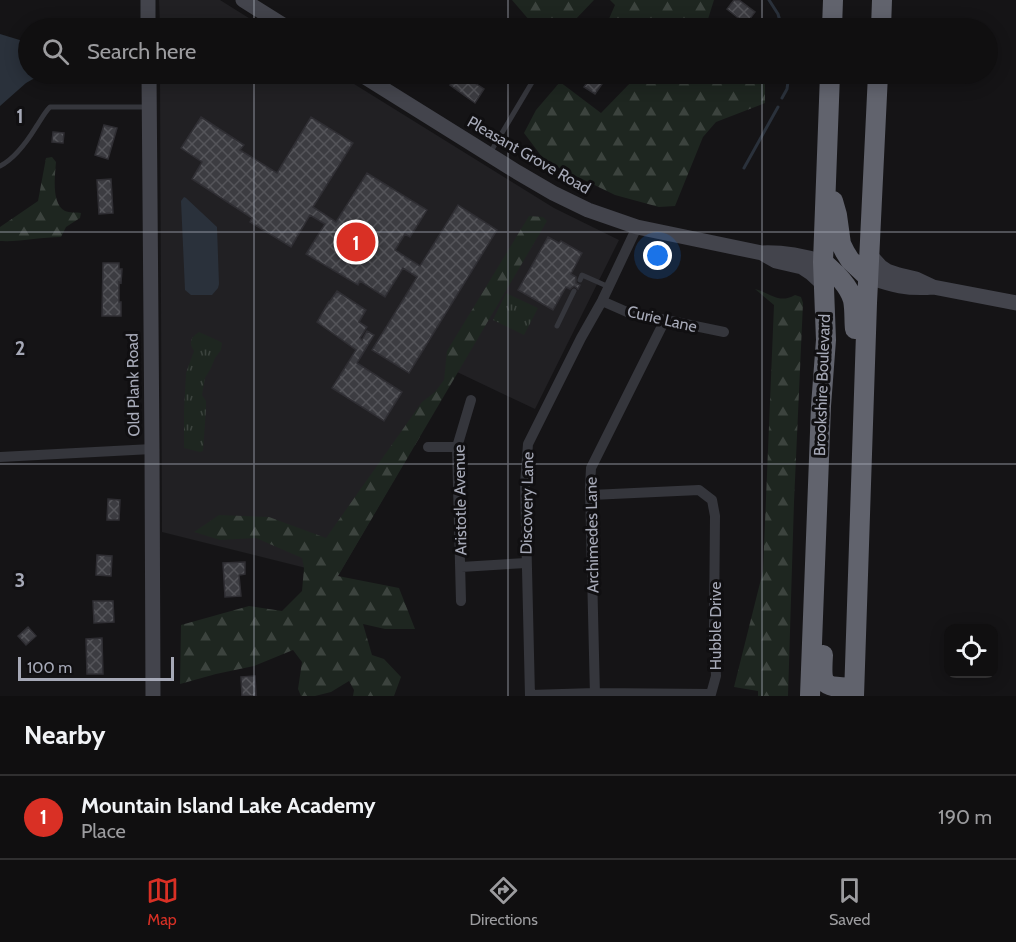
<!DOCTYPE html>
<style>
:root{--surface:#100f10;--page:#191819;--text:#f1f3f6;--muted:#9c9c9f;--line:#302f30;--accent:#d93025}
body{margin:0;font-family:Cabin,sans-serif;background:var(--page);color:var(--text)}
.controls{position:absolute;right:18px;bottom:18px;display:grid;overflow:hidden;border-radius:12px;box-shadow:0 3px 15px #0003}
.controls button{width:54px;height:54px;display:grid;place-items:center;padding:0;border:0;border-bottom:2px solid var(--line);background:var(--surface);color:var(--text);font:30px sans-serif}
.scale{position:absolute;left:18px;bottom:15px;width:156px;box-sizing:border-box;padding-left:6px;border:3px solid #a6a9b7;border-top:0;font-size:16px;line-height:21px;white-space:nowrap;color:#a6a9b7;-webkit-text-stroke:4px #100f11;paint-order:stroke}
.you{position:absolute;left:658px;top:256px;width:21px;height:21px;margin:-15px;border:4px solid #fff;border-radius:50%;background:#1a73e8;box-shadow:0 0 0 9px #1a73e833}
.badge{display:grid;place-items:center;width:39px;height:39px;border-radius:50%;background:var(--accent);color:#fff;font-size:20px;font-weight:700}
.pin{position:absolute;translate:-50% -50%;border:3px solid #fff;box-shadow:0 2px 6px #0006}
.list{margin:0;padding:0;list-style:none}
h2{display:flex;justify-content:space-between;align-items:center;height:78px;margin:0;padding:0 24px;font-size:26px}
h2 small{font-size:20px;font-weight:400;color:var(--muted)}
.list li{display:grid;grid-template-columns:39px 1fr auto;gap:18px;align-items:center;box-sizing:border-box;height:84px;padding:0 24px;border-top:2px solid var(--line)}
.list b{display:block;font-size:22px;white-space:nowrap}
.list p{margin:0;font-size:20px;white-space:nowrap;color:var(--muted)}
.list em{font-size:20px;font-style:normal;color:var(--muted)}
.icon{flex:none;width:33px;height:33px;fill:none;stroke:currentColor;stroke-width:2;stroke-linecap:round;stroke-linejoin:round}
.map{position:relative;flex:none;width:1016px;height:696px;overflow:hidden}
.search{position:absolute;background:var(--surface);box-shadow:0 3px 15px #0003;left:18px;right:18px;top:18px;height:66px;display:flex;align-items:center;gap:15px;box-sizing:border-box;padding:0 21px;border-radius:33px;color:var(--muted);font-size:22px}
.sheet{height:162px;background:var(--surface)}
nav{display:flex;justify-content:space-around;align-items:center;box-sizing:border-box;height:84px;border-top:2px solid var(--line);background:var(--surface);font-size:16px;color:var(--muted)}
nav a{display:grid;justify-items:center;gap:3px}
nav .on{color:var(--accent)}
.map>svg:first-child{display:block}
.built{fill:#212023}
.forest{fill:url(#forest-firs)}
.park{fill:url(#park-tufts)}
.water{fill:#2a313b}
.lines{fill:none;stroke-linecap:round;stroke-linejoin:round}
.stream{stroke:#2a313b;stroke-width:3}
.building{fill:url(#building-cross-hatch);stroke:#2f2e33;stroke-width:1.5}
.lane{stroke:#35363c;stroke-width:5}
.street{stroke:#35363c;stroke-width:10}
.secondary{stroke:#43444c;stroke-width:15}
.highway{stroke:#61636d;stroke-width:20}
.grid{fill:none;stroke:#a6a9b7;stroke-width:1.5;stroke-opacity:0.55}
.labels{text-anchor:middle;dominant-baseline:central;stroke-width:6;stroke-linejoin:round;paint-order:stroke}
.street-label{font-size:16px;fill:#a6a9b7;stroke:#100f11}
.grid-label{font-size:20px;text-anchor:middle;font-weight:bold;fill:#a6a9b7;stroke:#100f11;stroke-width:6;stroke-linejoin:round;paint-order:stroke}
</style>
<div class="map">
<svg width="1016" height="696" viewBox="0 0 1016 696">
<defs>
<pattern id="forest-firs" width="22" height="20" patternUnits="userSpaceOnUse" patternTransform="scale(1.5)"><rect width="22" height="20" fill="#1e2620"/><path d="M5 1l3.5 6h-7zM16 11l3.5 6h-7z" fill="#3c433e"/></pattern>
<pattern id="park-tufts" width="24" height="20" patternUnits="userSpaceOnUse" patternTransform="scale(1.5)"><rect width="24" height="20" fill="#1e2620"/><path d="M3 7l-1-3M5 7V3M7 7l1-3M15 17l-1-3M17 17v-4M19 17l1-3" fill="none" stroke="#3c433e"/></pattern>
<pattern id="building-cross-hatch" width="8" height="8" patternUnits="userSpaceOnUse" patternTransform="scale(1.5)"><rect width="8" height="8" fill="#3c3c41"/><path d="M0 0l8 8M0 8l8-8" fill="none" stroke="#55555a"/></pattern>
</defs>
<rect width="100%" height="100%" fill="#151416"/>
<path class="built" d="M159 0H220L265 28H160Z
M160 74H338L554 208 619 240 535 409 457 372 338 576 162 532Z"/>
<path class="forest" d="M512 0H594L574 21 561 28H536Z
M610 0H714L708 19 710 28H605L615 5Z
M634 74H778L765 82V103L716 122 703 137 675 206 659 207 615 195 545 161 524 133 536 110 560 82 601 113 634 79Z
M52 157 56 162C55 175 51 204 65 211 69 213 77 212 81 213L80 218 66 227 61 237C41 237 21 242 0 241V227L38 201 46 158Z
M529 216 543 217 547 221 338 576 399 588 415 629H385L363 624 372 655 384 659 401 677 394 696H353L354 690 349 681 331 692 315 696H301L298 689 302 662 293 650 254 666 216 674 180 684 181 625 249 606 282 611 302 591 304 568 302 558 256 538 220 540 194 532 219 515 269 517 326 538 422 402 435 392 444 380 447 351Z
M755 289C772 294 779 304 795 295L801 297 803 303 794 502 788 696H758V691L734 687 763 571 774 305Z"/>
<path class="park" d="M506 293 538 308 524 335 493 320Z
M199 332 219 341 222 343 221 350 215 358 211 368 205 378 202 395 206 401V409L203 451 200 452 184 448V411L186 373 194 351C188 343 191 337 199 332Z"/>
<path class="water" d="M0 34 23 41 28 40V74H42L26 83 0 106Z
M184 197 186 198 217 227 219 284 218 288 212 295H191L185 290 181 201Z"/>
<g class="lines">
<path class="stream" d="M769 0 778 14 782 28
M782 98 787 89 789 74
M744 168 778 107"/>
</g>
<path class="building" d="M734 0H739L755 12 746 24 727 9Z
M459 74 468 79 471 74H482L475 83 484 89 475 103 450 85Z
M593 74H609L595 94 584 87Z
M201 117 244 145 240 150 277 173 311 117 353 143 313 207 336 222 367 173 427 210 410 237 405 234 395 250 420 266 458 205 497 230 409 373 372 350 417 277 403 268 385 297 360 281 358 285 306 254 325 224 310 215 291 247 250 222 252 218 192 179 202 162 181 148Z
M104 125 117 128 108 159 95 155Z
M53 132 64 133 63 143 52 142Z
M111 179 113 213 99 214 97 180Z
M548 237 559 243 561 241 582 253 571 274 576 277V283L580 285 578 289 574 286 570 289 566 287 553 310 518 290Z
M103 263H119V269H122L121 283 119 282V302H121V316H102Z
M337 291 366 310 359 322 367 327 360 338 362 340 367 331 374 335 357 363 402 392 384 421 332 388 356 350 317 322 328 303V304Z
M108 499 120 500 119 520H107Z
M97 555 112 556 111 576 96 575Z
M245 562V574L239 575 241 596 225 597 223 563Z
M93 601H113L114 622 94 623Z
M28 627 36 636 26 645 18 636Z
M102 638 103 674H87L86 639Z
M255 676 256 696H242L241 677Z"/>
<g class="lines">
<path class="lane" d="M490 153 537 74
M0 166C14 159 28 140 36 127 41 120 44 113 50 107H147
M580 280 582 275 609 287
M557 326 574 291"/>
<path class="street" d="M602 301 627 312 724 332
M428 447H457
M0 457 152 449
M461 567 526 563
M461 601 457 447 471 400
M530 695 595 693 711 694 716 676 714 627 715 516 712 500 699 490 591 495
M530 696 525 484 528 444 581 338 602 301 637 227
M595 696 590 488 591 468 665 320"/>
<path class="secondary" d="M148 0V28
M243 0 288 28
M149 74 152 449 153 696
M360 74 517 172 553 193 588 210 637 227 762 253
M823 262C803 256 784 252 762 253L776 261 802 267 811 273 824 285
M868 277C892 285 907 289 933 287L916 279 899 275 887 271 881 267 869 254
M933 287 1016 303"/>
<path class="highway" d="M832 28 833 0
M881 28 882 0
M833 201 837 215 841 244 845 252 850 260 868 277
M823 262C835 273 848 284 853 300 855 310 854 320 855 329
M823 655C821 688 823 686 854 688
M810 696 821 406 826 340 823 262 830 74
M854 696 867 303 878 74"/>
</g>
<path class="grid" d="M254 0V28M508 0V28M762 0V28M254 74V696M508 74V696M762 74V696M0 232H1016M0 464H1016"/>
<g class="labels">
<g class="street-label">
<text transform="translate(529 155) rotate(30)">Pleasant Grove Road</text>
<text transform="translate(662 319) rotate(13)">Curie Lane</text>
<text transform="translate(133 385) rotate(-91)">Old Plank Road</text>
<text transform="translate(822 385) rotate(-88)">Brookshire Boulevard</text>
<text transform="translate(460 500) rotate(-91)">Aristotle Avenue</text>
<text transform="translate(527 503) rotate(-89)">Discovery Lane</text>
<text transform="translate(592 535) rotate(-91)">Archimedes Lane</text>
<text transform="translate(715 626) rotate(-90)">Hubble Drive</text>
</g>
</g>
<g class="grid-label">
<text x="20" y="123">1</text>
<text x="20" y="355">2</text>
<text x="20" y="587">3</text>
</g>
</svg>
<div class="controls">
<button><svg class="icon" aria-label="locate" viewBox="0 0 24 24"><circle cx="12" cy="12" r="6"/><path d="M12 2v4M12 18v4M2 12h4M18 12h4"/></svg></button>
</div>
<div class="scale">100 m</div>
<div class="you"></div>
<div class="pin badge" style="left:356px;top:242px">1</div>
<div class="search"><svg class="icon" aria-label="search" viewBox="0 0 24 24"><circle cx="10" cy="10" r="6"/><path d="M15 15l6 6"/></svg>Search here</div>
</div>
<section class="sheet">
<h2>Nearby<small></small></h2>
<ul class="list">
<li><span class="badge">1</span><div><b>Mountain Island Lake Academy</b><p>Place</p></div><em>190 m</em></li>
</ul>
</section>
<nav>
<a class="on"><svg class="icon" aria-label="map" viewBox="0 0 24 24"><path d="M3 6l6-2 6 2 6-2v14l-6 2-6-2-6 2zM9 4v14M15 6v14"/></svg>Map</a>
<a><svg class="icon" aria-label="directions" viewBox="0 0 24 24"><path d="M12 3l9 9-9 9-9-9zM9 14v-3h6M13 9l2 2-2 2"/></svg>Directions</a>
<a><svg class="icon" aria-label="saved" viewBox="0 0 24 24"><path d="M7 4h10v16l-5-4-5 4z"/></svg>Saved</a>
</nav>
